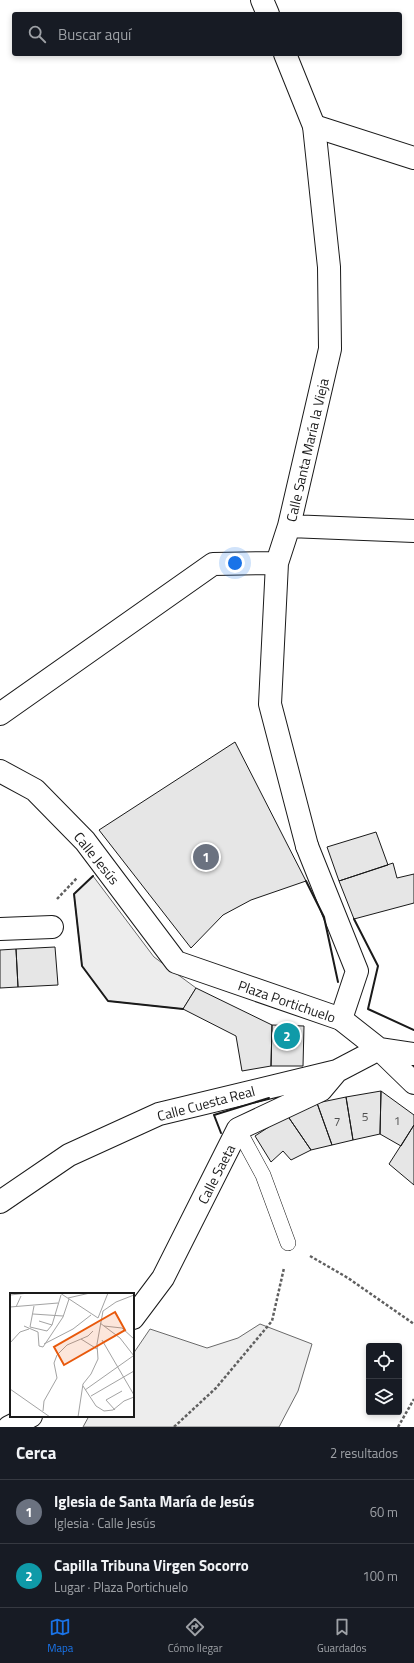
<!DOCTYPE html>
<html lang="es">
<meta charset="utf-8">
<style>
:root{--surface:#171b24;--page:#20242c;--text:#f1f3f6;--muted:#9ea1a6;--line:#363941;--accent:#1a73e8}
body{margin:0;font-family:"Titillium Web",sans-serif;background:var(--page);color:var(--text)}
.controls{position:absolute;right:12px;bottom:12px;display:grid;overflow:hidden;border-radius:4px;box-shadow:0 2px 6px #0003}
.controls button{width:36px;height:36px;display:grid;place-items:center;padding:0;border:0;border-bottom:1px solid var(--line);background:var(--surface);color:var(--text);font:20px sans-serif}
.you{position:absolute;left:235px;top:563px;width:14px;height:14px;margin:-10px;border:3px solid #fff;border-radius:50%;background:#1a73e8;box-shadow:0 0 0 6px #1a73e833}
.badge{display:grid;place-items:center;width:26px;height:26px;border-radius:50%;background:var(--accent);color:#fff;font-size:13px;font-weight:700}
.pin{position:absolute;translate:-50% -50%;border:2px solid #fff;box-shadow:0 1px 4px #0006}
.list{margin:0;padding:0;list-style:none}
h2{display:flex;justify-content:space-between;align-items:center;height:52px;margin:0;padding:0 16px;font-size:17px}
h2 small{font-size:13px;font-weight:400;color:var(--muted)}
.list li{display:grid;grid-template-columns:26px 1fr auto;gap:12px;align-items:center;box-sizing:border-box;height:64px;padding:0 16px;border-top:1px solid var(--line)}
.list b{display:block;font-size:15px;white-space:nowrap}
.list p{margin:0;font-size:13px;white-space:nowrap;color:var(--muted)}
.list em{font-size:13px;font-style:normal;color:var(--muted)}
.icon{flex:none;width:22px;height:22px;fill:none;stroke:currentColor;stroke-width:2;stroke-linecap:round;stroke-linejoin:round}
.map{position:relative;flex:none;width:414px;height:1427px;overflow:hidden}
.search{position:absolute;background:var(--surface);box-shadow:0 2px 6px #0003;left:12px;right:12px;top:12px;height:44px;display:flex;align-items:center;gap:10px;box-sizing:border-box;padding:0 14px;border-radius:4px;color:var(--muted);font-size:15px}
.sheet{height:180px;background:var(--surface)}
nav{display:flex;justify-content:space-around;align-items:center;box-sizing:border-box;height:56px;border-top:1px solid var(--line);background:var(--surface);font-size:11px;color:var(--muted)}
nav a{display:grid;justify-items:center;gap:2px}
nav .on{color:var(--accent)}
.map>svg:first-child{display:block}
.parking{fill:#ededed;stroke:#6a6a6a}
.building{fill:#e6e6e6;stroke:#1a1a1a}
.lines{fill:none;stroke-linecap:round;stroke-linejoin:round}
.service-casing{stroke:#1a1a1a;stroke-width:16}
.pedestrian-casing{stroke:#1a1a1a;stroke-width:24}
.minor-casing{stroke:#1a1a1a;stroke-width:24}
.path{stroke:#5f5f5f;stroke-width:2.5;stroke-dasharray:3 2;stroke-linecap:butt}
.service{stroke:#fff;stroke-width:15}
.pedestrian{stroke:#fff;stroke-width:22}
.minor{stroke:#fff;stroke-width:22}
.wall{stroke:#1a1a1a;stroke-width:2}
.labels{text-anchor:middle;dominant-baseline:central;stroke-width:3;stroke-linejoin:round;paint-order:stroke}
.number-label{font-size:12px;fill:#4d4d4d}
.street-label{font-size:14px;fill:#1a1a1a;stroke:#fff}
.inset-road{fill:none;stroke:#a3a3a3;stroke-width:1}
.view{fill:#e8590c;fill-opacity:0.15;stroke:#e8590c;stroke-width:2}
.inset-edge{fill:none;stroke:#1a1a1a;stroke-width:2}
</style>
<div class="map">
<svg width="414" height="1427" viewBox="0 0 414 1427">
<rect width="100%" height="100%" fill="#fff"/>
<path class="parking" d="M93 876 154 957 196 988 183 1009 108 1001 82 966 74 894Z
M260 1324 312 1344 298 1391 279 1427H83L89 1416H133V1354L150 1329 207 1348 238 1338Z"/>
<path class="building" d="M235 742 306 881 251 900 223 915 191 948 99 830Z
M376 832 388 865 339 881 327 847Z
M393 863 397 878 414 874V903L354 919 339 881Z
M55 947 58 985 18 987 16 949Z
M16 949 18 987 0 988V950Z
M196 988 272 1025 271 1066 242 1071 236 1036 183 1009Z
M272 1025 304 1026 303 1066H271Z
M381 1091 380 1134 353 1140 346 1097Z
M381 1091 414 1115V1125L401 1146 380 1134Z
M346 1097 353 1140 332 1145 317 1103Z
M317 1103 332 1145 311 1150 287 1115Z
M287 1115 311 1150 291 1160 283 1151 271 1162 255 1136Z
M414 1125V1185L389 1164Z"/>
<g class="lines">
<g class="service-casing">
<path id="service" d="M238 1129 263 1175 288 1243"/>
</g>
<g class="pedestrian-casing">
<path id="pedestrian" d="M314 126 414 158
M307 846 357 971 341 1019"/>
</g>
<g class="minor-casing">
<path id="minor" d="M262 0 268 14
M285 54 314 126 329 267 330 349 289 526 277 563 270 704 307 846
M289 526 414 531
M0 714 213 564 277 563
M0 771 35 790 85 841 176 962 341 1019 379 1049 414 1083
M0 929 52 927
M379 1049 414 1054
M0 1202 69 1155 159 1114 337 1071 379 1049
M133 1318 163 1278 238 1129 321 1090 337 1071
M9 1427 31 1416"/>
</g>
<path class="path" d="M57 899 77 878
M310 1256 348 1278 414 1324
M174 1427 216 1388 272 1321 284 1268
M398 1427 414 1399"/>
<use href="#service" class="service"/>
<use href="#pedestrian" class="pedestrian"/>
<use href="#minor" class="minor"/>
<path class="wall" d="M93 876 74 894 82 966 108 1001 183 1009
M306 881 324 917 338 982
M354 919 378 966 368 1009 414 1030
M221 1133 214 1115 269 1098"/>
</g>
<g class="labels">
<g class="number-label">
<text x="365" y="1116">5</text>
<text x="397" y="1120">1</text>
<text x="337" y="1121">7</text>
</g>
<g class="street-label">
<text transform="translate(307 450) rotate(-77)">Calle Santa María la Vieja</text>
<text transform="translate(97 858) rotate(51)">Calle Jesús</text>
<text transform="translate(287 1001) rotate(19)">Plaza Portichuelo</text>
<text transform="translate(206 1103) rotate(-15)">Calle Cuesta Real</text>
<text transform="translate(216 1174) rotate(-63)">Calle Saeta</text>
</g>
</g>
<g transform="translate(10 1293)">
<rect width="124" height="124" fill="#fff"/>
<path class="inset-road" d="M50 0 88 25M0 2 19 0M58 5 80 0M24 13 20 34 37 38 42 32 51 2M0 14 48 10M6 14 11 3M23 21 53 23M88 25 98 0M29 28 42 32M90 30 110 45 124 63M14 33 28 39 29 53 33 54 53 24 59 6M94 33 112 35 124 46M71 46 87 56M92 47 124 102M0 50 10 39 19 36M34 51 63 36 81 22M73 93 86 113 94 118 103 117 114 108 124 104M0 96 40 124M75 97 123 63M81 103 124 78M105 117 96 107 112 98M33 118 34 108 47 85 44 70 47 62 57 52 78 43 83 38M68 124 73 91 81 81 88 66 87 51 93 18 106 9 124 2"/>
<path class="view" d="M105 19 115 37 54 72 44 54Z"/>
<rect width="124" height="124" class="inset-edge"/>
</g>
</svg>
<div class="controls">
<button><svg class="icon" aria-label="locate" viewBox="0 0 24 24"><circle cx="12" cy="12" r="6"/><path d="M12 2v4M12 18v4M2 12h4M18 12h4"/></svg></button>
<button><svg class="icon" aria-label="layers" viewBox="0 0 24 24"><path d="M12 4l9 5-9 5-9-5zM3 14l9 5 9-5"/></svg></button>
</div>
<div class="you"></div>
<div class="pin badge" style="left:206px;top:857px;background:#6b7280">1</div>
<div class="pin badge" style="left:287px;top:1036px;background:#0f9aa8">2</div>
<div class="search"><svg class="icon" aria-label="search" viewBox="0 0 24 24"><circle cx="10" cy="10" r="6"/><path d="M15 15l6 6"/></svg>Buscar aquí</div>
</div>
<section class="sheet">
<h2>Cerca<small>2 resultados</small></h2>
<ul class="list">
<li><span class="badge" style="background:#6b7280">1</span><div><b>Iglesia de Santa María de Jesús</b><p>Iglesia · Calle Jesús</p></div><em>60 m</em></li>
<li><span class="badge" style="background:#0f9aa8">2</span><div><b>Capilla Tribuna Virgen Socorro</b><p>Lugar · Plaza Portichuelo</p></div><em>100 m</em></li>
</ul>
</section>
<nav>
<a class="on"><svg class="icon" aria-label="map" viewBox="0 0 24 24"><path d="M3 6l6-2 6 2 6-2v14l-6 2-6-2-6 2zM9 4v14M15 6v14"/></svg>Mapa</a>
<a><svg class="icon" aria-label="directions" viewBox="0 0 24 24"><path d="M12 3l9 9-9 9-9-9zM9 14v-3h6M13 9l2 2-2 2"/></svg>Cómo llegar</a>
<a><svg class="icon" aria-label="saved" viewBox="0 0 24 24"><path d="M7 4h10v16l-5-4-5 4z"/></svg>Guardados</a>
</nav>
